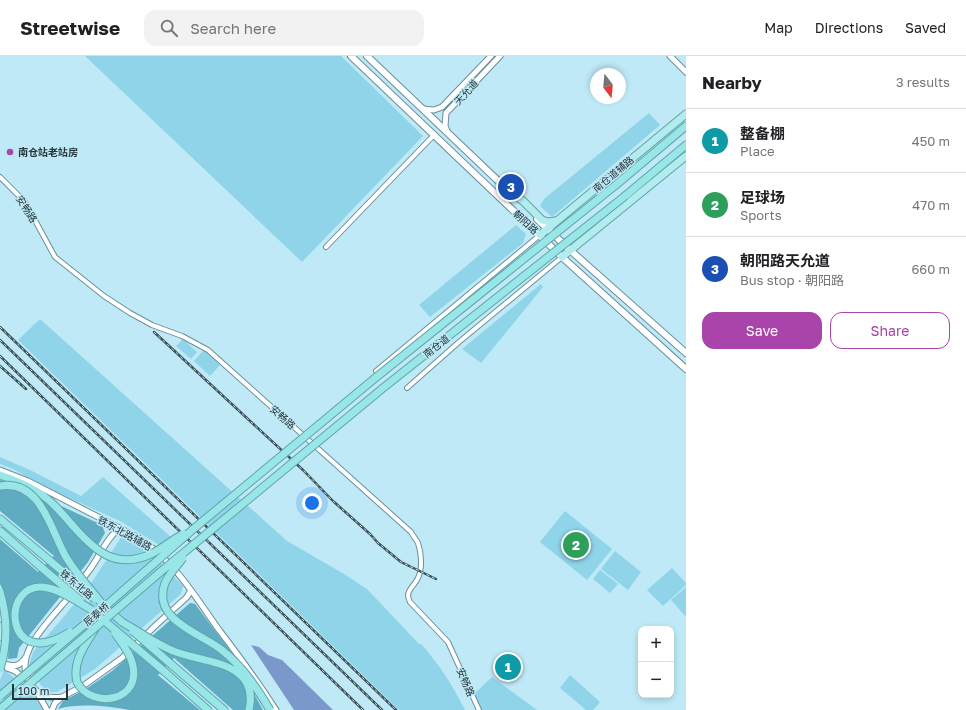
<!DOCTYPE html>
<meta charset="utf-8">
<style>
:root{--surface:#fff;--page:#f2f2f2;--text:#202124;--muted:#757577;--line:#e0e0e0;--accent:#a844aa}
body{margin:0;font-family:"Golos Text","Noto Sans SC",sans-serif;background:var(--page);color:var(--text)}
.controls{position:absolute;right:12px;bottom:12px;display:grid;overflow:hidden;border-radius:8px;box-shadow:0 2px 6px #0003}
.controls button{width:36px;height:36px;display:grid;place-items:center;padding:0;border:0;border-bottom:1px solid var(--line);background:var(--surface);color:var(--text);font:20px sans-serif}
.compass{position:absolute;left:590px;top:12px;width:36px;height:36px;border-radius:50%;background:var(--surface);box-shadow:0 2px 6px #0003;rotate:164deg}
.scale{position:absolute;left:12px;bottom:10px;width:56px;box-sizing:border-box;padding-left:4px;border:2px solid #25353a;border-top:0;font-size:11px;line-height:14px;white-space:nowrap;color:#25353a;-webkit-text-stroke:3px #bfe9f6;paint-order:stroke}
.you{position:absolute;left:312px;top:447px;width:14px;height:14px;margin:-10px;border:3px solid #fff;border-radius:50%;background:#1a73e8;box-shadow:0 0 0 6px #1a73e833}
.badge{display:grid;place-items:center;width:26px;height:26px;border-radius:50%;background:var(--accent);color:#fff;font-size:13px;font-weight:700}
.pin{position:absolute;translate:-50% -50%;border:2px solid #fff;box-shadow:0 1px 4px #0006}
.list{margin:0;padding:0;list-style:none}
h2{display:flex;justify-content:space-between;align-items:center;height:52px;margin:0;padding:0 16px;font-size:17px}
h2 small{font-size:13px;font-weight:400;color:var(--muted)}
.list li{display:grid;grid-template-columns:26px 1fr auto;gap:12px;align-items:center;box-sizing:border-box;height:64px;padding:0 16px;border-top:1px solid var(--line)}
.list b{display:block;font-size:15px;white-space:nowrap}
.list p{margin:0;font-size:13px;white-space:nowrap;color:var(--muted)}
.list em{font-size:13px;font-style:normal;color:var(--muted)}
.actions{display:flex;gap:8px;padding:12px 16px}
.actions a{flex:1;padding:9px 0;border:1px solid var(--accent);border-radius:12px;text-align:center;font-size:14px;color:var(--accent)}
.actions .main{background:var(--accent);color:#fff}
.icon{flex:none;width:22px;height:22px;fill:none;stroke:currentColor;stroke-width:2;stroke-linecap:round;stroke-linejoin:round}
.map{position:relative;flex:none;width:686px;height:654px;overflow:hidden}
header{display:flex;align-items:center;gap:24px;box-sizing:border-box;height:56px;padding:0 20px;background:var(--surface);border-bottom:1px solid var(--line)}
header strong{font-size:19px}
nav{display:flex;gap:22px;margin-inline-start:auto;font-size:14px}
.search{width:280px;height:36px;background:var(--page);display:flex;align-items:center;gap:10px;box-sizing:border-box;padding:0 14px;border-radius:12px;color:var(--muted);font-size:15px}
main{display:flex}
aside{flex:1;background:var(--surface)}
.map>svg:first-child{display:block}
.green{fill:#8fd4e9}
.forest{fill:#5facc2}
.water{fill:#7b98cb}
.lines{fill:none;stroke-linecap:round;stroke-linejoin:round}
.minor-casing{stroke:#688f9b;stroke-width:6}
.tertiary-casing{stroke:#688f9b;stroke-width:7}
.secondary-casing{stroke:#688f9b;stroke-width:8}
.primary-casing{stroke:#60a4a7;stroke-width:9}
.trunk-casing{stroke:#60a4a7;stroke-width:9}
.minor{stroke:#fff;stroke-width:4}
.tertiary{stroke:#fff;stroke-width:5}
.secondary{stroke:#fff;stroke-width:6}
.primary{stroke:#b2ecee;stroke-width:7}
.trunk{stroke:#98e6e8;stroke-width:7}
.rail-casing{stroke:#3c5056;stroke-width:2.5}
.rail{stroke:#bfe9f6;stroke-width:1;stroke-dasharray:3;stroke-linecap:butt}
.trunk-bridge-casing{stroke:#60a4a7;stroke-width:9;stroke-linecap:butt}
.trunk-bridge{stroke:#98e6e8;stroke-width:7}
.poi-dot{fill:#a844aa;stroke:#bfe9f6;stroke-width:1.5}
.labels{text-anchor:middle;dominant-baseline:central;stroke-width:3;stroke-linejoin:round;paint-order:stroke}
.street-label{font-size:10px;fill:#25353a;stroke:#bfe9f6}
.poi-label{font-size:10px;font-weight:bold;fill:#25353a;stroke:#bfe9f6;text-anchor:start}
</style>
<header>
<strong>Streetwise</strong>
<div class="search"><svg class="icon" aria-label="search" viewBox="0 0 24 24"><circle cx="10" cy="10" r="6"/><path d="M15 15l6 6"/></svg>Search here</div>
<nav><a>Map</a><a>Directions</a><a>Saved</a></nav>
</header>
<main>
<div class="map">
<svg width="686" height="654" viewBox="0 0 686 654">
<rect width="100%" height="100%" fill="#bfe9f6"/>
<path class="green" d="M85 0H341L423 80 302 206Z
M649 57 660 69 552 161 540 150 544 143Z
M516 169 526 178 523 187 430 261 419 249Z
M541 228 543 231 481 307 462 293Z
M40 263 287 485 344 518 367 533 419 588H421C439 608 453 630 465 654H399L18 284Z
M183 283 197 296 191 303 176 290Z
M204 294 220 309 210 320 194 305Z
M0 401 30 414 81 440 103 421 172 482 161 490 120 465 49 433 13 413 0 408Z
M565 455 612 493 587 524 540 486Z
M122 480 149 495 183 530 181 538 95 613 57 636H47L40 628 29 610 33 596 61 564 92 526Z
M615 495 641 516 628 534 601 513Z
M672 512 686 527V529L663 550 647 534Z
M600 514 618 528 610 537 593 523Z
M686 531V561L671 544Z
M4 614C17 623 38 639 43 654H0V624Z
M570 619 600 646 593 654H586L560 632Z
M492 621 537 654H481L474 638Z"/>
<path class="forest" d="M0 424 14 428 102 469 105 477 88 506 19 592 17 602 8 603 9 586 7 549 5 539 0 528V483L38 516 54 500 0 455Z
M190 547 195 548 229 593 263 654H233L174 602 158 619 200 654H129C108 650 78 647 58 653L63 645 86 633 112 615Z"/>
<path class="water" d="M251 589 259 591 268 599 282 604 333 654H294Z"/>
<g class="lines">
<g class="minor-casing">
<path id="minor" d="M0 121 25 146 55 201 104 240 130 257 152 269 182 280 208 294 411 476C413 480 416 483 418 487 421 496 423 512 418 522 414 531 404 535 410 546L448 586 479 654
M326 191 434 79
M376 315 540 179
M407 332 459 286 562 201"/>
</g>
<g class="tertiary-casing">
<path id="tertiary" d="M670 0 686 16
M423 53 434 54 442 51 491 0
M447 75 445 70 446 57 500 0
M0 414 28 425 139 482C174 505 195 540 219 574 239 600 258 626 276 654
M0 607C13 610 18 613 26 601
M7 612 15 615 24 622
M38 638 47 654
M62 641C49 643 40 640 32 630 10 602 45 570 62 549 71 539 79 527 88 516 99 502 106 482 120 472
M52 654 55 647 62 641 83 630 122 602 156 569 187 541 191 534"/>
</g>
<g class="secondary-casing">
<path id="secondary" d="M351 0 562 201 686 313
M367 0 512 138
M537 163 570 194 686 297"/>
</g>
<g class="primary-casing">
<path id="primary" d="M510 136 523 145 542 164 549 166 555 165
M540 179 686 58
M562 201 686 100
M0 570V581"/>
</g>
<g class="trunk-casing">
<path id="trunk" d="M617 128 686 70
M625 140 686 89
M0 419C20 426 39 434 54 449 61 456 67 463 73 470
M0 463 49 504
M0 475 42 512
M102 548 122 566
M172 609 224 654
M165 616 208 654
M77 626C72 606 85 589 95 573"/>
</g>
<use href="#minor" class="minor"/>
<use href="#tertiary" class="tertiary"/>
<use href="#secondary" class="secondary"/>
<use href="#primary" class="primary"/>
<use href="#trunk" class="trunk"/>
<g class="rail-casing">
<path id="rail" d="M0 271 396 654
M154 276 303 414 333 445 370 478 378 487 401 506 436 523
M0 284 382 654
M0 300 363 654
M0 310 26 333"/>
</g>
<use href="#rail" class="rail"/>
<g class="trunk-bridge-casing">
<path id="trunk-bridge" d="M0 430C41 423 51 475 66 501 76 518 90 532 102 548
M73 470C95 495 116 514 151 498 163 492 172 484 183 478
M183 502C177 510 169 518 165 527 151 565 202 577 223 595 243 611 257 632 270 654
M49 504 95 543
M42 512 80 544
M0 536C8 562 8 587 0 613
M102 563 165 616
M122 566C140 576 157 589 176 596 206 607 260 606 249 654
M133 575 172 609
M70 576C2 619 0 520 48 532 63 535 78 546 92 554
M77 626C91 654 144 646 132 606 129 595 121 586 115 577
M0 640 92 562 191 475 374 323 617 128
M0 653 158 518 383 332 625 140"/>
</g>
<use href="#trunk-bridge" class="trunk-bridge"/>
</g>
<circle class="poi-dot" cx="10" cy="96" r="4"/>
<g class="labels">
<g class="street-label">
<text transform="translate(466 36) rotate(-47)">天允道</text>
<text transform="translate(613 118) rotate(-40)">南仓道辅路</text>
<text transform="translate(27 153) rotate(57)">安畅路</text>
<text transform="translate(526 166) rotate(43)">朝阳路</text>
<text transform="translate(436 290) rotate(-38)">南仓道</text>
<text transform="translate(283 361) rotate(42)">安畅路</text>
<text transform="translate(125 477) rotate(29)">铁东北路辅路</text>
<text transform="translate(77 528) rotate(40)">铁东北路</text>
<text transform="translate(96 558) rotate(-41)">辰泰桥</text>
<text transform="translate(466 626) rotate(67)">安畅路</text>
</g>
<g class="poi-label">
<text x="18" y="96">南仓站老站房</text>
</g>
</g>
</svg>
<div class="controls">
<button>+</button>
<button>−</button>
</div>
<svg class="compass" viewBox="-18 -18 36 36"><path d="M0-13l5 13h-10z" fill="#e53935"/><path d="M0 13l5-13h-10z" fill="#757577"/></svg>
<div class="scale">100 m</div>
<div class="you"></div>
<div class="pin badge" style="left:508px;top:611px;background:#0f9aa8">1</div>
<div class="pin badge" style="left:576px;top:489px;background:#2e9e5b">2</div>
<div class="pin badge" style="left:511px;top:131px;background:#1a4fb4">3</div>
</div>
<aside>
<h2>Nearby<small>3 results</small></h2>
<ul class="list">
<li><span class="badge" style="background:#0f9aa8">1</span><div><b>整备棚</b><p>Place</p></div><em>450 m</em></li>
<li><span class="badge" style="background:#2e9e5b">2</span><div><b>足球场</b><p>Sports</p></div><em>470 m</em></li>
<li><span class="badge" style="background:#1a4fb4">3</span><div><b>朝阳路天允道</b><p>Bus stop · 朝阳路</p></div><em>660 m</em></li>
</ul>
<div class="actions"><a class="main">Save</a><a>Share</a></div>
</aside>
</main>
